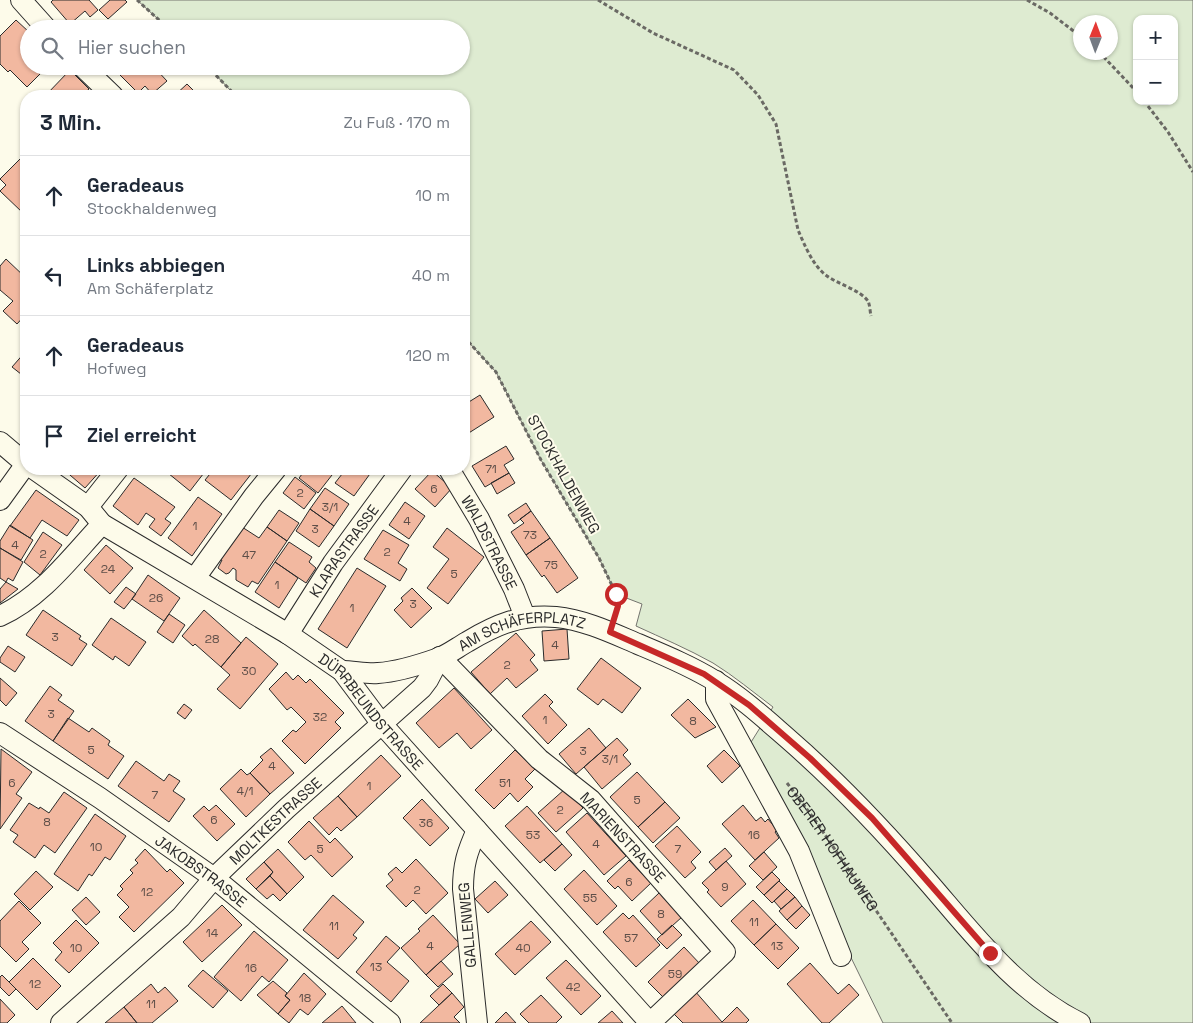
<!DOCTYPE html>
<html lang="de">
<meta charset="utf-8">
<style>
:root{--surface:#fff;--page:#f2f2f3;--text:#1f2937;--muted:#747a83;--line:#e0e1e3}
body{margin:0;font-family:"Space Grotesk",sans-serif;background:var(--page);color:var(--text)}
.controls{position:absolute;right:15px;top:15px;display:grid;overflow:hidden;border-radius:10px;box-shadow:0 1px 4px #0004}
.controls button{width:45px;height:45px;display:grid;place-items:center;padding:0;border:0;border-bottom:1px solid var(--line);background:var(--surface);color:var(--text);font:25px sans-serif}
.compass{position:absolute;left:1073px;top:15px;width:45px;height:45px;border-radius:50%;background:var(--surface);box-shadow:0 1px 4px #0004;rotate:1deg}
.stop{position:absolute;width:15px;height:15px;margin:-11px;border:4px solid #c62828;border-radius:50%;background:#fff}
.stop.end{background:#c62828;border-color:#fff;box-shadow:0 1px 5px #0008}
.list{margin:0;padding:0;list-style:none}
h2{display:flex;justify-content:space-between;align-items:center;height:65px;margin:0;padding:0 20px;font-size:21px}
h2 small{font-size:16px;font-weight:400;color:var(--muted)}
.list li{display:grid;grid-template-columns:32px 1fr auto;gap:15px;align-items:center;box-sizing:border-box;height:80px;padding:0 20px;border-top:1px solid var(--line)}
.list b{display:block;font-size:19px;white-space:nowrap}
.list p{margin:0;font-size:16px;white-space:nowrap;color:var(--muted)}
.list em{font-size:16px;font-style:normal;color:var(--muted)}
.icon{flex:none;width:28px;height:28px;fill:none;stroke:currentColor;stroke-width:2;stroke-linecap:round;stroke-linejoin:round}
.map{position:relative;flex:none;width:1193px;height:1023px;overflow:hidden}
.search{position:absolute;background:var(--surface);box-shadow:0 1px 4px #0004;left:20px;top:20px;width:450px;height:55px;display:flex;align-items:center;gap:12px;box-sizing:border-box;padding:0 18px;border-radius:28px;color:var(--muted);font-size:19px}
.panel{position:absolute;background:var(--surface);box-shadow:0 1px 4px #0004;left:20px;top:90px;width:450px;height:385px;border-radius:20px}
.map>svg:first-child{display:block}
.green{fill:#deebd1;stroke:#74746e;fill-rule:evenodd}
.building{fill:#f2b8a0;stroke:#2b2b2b}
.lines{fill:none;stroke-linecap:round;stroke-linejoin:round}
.minor-casing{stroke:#2b2b2b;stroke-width:22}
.path{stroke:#6a6964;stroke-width:3;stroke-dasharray:4 2.5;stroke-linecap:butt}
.minor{stroke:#fdfbea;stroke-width:20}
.route{stroke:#c62828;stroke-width:6}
.labels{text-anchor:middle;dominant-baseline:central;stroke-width:4;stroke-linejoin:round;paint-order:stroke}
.number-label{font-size:12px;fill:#5d4e48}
.street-label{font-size:15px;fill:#2b2b2b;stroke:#fdfbea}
</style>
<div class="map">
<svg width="1193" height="1023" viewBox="0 0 1193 1023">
<rect width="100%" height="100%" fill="#fdfbea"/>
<path class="green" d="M137 0H1193V1023H883L748 747 773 707C753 692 734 676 713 663 688 649 662 638 636 626L642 604 616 594 599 558 541 460 496 372 464 337V96H236L207 66H461V29H169ZM1137 19H1174V101H1137ZM1080 22H1110V52H1080Z"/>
<path class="building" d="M53 0H89L98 10 90 17 85 11 70 24 51 2Z
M110 0H125L127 2 108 19 99 10Z
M16 20 29 32V66H48L27 87 10 70 8 72 0 64V36Z
M126 66H153L167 81 152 94 145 86 138 93 118 73Z
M70 70 89 89 81 96H45Z
M187 84 199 96H174Z
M26 153V210L23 213 0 191 6 185 0 179Z
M6 259 26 278V314L17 324 3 311 13 301 0 290V266Z
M26 351V378L12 367Z
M480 395 494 417 464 436V405Z
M506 446 514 459 504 465 509 473 485 487 472 466Z
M63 469H102L85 488Z
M163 469H207L190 491Z
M214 469H255L231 500 205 480Z
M306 469H325L332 475 318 493 299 478Z
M346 469H368L372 471 354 496 335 483Z
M432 471 452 488 435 507 415 489Z
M509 473 515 483 497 494 491 483Z
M295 477 316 493 304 509 283 493Z
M134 478 175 507 165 519 171 523 161 536 149 527 155 519 146 513 138 525 113 506Z
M325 488 349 504 334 526 310 509Z
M36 490 79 520 67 536 42 520 30 538 10 526Z
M198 497 222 514 192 556 168 538Z
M405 502 425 516 409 539 389 525Z
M526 503 531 511 514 524 508 515Z
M310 509 334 526 319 547 296 531Z
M279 510 299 523 287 541 267 527Z
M531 511 550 538 526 555 511 532 524 523 520 519Z
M10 525 33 540 21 560 0 548V541Z
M242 527 259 538 267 527 287 541 258 584 252 581 248 587 236 580V570L233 568 229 573 226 574 218 568 222 560 219 559Z
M447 528 484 557 448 604 427 588 449 559 433 547Z
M383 530 409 545 398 563 407 569 400 581 364 559Z
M43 532 62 545 40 575 24 562Z
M550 538 578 578 557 593 544 575 542 577 526 555Z
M289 542 312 557 309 562 316 568 306 583 275 562Z
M106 545 133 568 110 594 84 570Z
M0 548 23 562 13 581 8 578 6 582 0 578Z
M275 562 298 578 279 608 255 592Z
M357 568 386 586 347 648 318 629Z
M148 575 180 598 164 621 132 599Z
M6 582 18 589 0 603V589Z
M126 587 136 594 124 609 114 602Z
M412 588 432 608 411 628 394 610 403 601 401 598Z
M43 610 81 636 79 639 87 644 72 666 26 635Z
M204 610 241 643 221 667 195 644 193 646 182 636Z
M169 614 185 625 173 643 157 632Z
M111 618 146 642 129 666 115 656 113 660 92 645Z
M567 629 569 659 544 661 542 631Z
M516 633 535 655 530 660 538 670 516 688 507 678 490 694 471 672Z
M246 637 278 664 240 709 217 689 230 675 221 667Z
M8 646 25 657 15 672 0 662V658Z
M601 658 641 688 622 713 603 699 598 705 577 689Z
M286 672 293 680 298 675 306 683 310 679 344 713 335 722 341 728 305 764 282 741 293 730 296 732 306 722 291 707 287 710 269 689Z
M0 678 17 693 6 706 0 700Z
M50 686 62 695 58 700 74 711 53 741 25 721Z
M454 688 492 730 471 749 457 733 439 748 416 723Z
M545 694 553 702 549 706 567 725 548 744 522 716Z
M688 699 716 727 695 738 671 715Z
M184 704 192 710 185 719 177 713Z
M68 718 89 732 92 728 110 741 108 745 124 756 108 779 53 741Z
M589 728 606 748 576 774 559 754Z
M617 738 628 750 623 755 631 764 602 789 584 767Z
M271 748 294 773 270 794 250 773 263 760 260 757Z
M1 749 32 772 16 794 22 798 0 829Z
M515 750 535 769 525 779 533 787 518 802 510 793 494 809 475 790Z
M724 750 740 766 722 783 707 766Z
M381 755 401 776 357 817 338 796Z
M136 761 164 781 169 774 180 781 173 791 185 799 169 822 118 786Z
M241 769 247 775 250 773 270 794 246 817 220 789Z
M637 772 665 802 638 827 610 797Z
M565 789 583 808 556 832 538 813Z
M64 792 87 808 55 853 44 845 35 858 13 842 18 835 10 830 29 803 39 809 40 807 49 813Z
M338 796 357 817 341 831 337 827 329 835 313 818Z
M422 799 449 828 430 846 403 818Z
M665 802 680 818 653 843 638 827Z
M216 805 235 824 217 841 193 816 204 806 209 811Z
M743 805 756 821 761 817 765 822 768 819 777 830 775 832 779 838 755 860 722 824Z
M527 806 562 844 540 863 505 826Z
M587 813 626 856 604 875 566 832Z
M95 814 126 836 110 860 105 857 92 876 89 874 78 891 54 874Z
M309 821 330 843 335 838 353 857 332 877 311 855 305 860 288 842Z
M677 826 701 852 691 862 696 868 685 878 655 846Z
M562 844 572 855 555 871 544 860Z
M725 848 732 856 716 870 709 862Z
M145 849 167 872 170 869 184 883 134 932 119 917 129 907 117 895 123 889 120 886 133 873 130 870 138 863 135 860Z
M278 849 304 877 287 894 270 876 273 872 264 862Z
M764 852 777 867 763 880 749 866Z
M416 859 448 893 426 914 413 900 406 907 386 886 393 880 388 874 396 867 402 873Z
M629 860 651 883 632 901 618 886 615 889 607 881Z
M726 861 746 884 721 907 707 892 709 890 702 883Z
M264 862 273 872 256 889 246 879Z
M584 870 617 906 597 925 564 889Z
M36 871 53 887 30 910 14 894Z
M772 872 780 880 764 895 756 887Z
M270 876 287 894 280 901 273 894 267 899 256 889Z
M495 881 508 895 488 913 475 899Z
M779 881 787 889 772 903 764 895Z
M787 889 795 897 781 909 774 901Z
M659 893 682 917 662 935 640 911Z
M333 895 364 922 353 935 357 938 338 959 303 930Z
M86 897 100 912 86 925 72 910Z
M795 897 802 906 787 920 779 911Z
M753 900 776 924 754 945 731 921Z
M19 901 41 923 22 942 29 949 16 962 0 946V921Z
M222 905 242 925 202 962 183 942Z
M802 906 810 915 796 929 787 920Z
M623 913 629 919 633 915 660 945 636 967 603 932Z
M433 915 460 944 426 975 401 948 420 931 418 929Z
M76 920 99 943 69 973 55 960 62 952 53 943Z
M531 921 551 942 515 975 495 954Z
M776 924 799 948 778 969 754 945Z
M672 925 682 935 667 949 657 939Z
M254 931 288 960 269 982 262 976 241 1001 214 977Z
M386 936 400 948 387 962 409 981 391 1002 356 972Z
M684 947 702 966 666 1000 648 982Z
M33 958 61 986 37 1010 9 982Z
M566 960 601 996 581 1015 546 978Z
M441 961 453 974 438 987 426 975Z
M810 963 838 994 849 984 859 995 829 1023H822L787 984Z
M203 970 228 991 213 1008 188 986Z
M304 973 326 994 308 1015 300 1009 289 1023 278 1014 290 1000 285 996Z
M2 975 16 989 9 996 0 987V977Z
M273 981 287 993 285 996 290 1000 278 1014 257 995Z
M151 984 158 993 165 987 178 1001 152 1023H137L124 1007Z
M443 984 452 993 439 1005 430 996Z
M694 990 722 1022 737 1007 749 1020 746 1023H683L671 1011Z
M452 993 464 1007 454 1017 460 1023H420Z
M541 995 562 1017 556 1023H529L520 1014Z
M0 999 15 1015 7 1023H0Z
M342 1006 356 1023H322Z
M124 1007 137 1023H105Z
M612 1011 623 1023H598Z
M506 1012 516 1023H495Z"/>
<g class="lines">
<g class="minor-casing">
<g id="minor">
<path d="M21 0 47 29"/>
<path d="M82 66 113 96"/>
<path d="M0 442 26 464"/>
<path id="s2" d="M34 469 88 507 102 524 288 634 342 671 381 723 650 1023 725 952 591 800 539 759 440 657"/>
<path id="s3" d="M449 469 479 519 514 589 525 617"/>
<path d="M0 500 26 464"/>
<path d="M88 507 118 469"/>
<path d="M195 578 254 496 276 469"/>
<path d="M0 616C42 597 71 557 102 524"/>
<path id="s4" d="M288 634 333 563 402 469"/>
<path id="s5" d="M342 671C354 671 366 674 378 673 396 672 422 664 439 658 449 654 458 647 467 642 497 624 521 614 556 617 585 620 612 633 638 644 664 655 691 666 715 681 741 697 763 717 786 737 838 782 884 831 929 883 974 935 1017 992 1080 1023"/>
<path d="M716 681V699L799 851 841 956"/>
<path id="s6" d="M0 733 100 798 214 878 390 1023"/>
<path id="s7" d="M61 1023 181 917 214 878 286 809 422 688 428 680 440 657"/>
<path d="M477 1023 463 889C463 865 467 852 477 830"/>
</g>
</g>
<g class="path">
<path d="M137 0 169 29"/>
<path d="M598 0 653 33 734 70 758 95 776 124 798 230C805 246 813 266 827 276 838 284 860 290 868 301 870 305 870 312 871 316"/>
<path d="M1027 0 1050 13 1080 36"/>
<path d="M1099 52 1137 92"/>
<path d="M207 66 236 96"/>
<path d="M1144 101 1168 132 1193 172"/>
<path d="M464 337 496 372 541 460 599 558 616 594 617 606 616 613"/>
<path id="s1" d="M787 783 815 820 952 1023"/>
</g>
<use href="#minor" class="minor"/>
</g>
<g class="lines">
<path class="route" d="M616 594 618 606 610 632 704 674 749 705 810 758 872 818 990 953"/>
</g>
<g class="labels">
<g class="number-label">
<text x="491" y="469">71</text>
<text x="434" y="489">6</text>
<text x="300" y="493">2</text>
<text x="330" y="507">3/1</text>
<text x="407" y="521">4</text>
<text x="195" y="526">1</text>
<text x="315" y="529">3</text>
<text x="530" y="535">73</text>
<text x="15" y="545">4</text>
<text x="387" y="552">2</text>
<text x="43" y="554">2</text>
<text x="249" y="555">47</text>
<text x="551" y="565">75</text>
<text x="108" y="569">24</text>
<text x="454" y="574">5</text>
<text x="277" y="585">1</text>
<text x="156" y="598">26</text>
<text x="413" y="604">3</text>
<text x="352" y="608">1</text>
<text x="55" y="637">3</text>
<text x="212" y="639">28</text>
<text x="555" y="645">4</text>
<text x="507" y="665">2</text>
<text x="249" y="671">30</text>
<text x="51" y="714">3</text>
<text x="320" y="717">32</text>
<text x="545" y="720">1</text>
<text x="693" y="721">8</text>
<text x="91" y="750">5</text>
<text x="583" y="751">3</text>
<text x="610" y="759">3/1</text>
<text x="272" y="766">4</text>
<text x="12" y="783">6</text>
<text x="505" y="783">51</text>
<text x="369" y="786">1</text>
<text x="245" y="791">4/1</text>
<text x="155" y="795">7</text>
<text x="637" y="800">5</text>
<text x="560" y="810">2</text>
<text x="214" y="820">6</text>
<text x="47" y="822">8</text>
<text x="426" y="823">36</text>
<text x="533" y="835">53</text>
<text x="754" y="835">16</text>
<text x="596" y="844">4</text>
<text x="96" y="847">10</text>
<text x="320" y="849">5</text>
<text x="678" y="849">7</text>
<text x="629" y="882">6</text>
<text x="725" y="887">9</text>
<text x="417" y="890">2</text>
<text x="147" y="892">12</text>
<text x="590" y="898">55</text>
<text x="661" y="914">8</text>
<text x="754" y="922">11</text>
<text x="334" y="926">11</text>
<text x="212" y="933">14</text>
<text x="631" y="938">57</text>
<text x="430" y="946">4</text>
<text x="777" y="946">13</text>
<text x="76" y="948">10</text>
<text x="523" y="948">40</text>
<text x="376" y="967">13</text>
<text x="251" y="968">16</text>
<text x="675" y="974">59</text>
<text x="35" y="984">12</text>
<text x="573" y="987">42</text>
<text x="305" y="998">18</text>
<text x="151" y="1004">11</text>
</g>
<g class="street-label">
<text transform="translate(564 474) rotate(61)">STOCKHALDENWEG</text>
<text stroke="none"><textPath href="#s3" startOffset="84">WALDSTRASSE</textPath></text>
<text stroke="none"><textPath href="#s4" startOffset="100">KLARASTRASSE</textPath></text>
<text stroke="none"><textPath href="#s5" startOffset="189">AM SCHÄFERPLATZ</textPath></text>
<text stroke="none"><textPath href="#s2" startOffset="419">DÜRRBEUNDSTRASSE</textPath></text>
<text stroke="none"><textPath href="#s7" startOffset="295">MOLTKESTRASSE</textPath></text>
<text transform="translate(623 837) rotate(47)">MARIENSTRASSE</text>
<text stroke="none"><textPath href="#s1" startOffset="80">OBERER HOFHAUWEG</textPath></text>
<text stroke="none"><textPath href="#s6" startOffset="244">JAKOBSTRASSE</textPath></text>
<text transform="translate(467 925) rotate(-95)">GALLENWEG</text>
</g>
</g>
</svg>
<div class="controls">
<button>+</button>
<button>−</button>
</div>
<svg class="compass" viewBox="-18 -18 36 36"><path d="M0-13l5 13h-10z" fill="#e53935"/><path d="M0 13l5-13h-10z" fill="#747a83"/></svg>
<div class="stop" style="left:616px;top:594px"></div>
<div class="stop end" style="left:990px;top:953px"></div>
<div class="search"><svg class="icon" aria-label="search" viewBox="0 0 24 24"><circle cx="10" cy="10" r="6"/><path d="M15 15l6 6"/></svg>Hier suchen</div>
<section class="panel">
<h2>3 Min.<small>Zu Fuß · 170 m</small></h2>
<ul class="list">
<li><svg class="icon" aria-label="ahead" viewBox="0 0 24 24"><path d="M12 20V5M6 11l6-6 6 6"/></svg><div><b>Geradeaus</b><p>Stockhaldenweg</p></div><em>10 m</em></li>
<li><svg class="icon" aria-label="left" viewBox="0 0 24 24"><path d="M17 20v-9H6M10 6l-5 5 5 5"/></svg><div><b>Links abbiegen</b><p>Am Schäferplatz</p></div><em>40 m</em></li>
<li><svg class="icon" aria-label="ahead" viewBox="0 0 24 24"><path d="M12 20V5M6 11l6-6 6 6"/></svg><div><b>Geradeaus</b><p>Hofweg</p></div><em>120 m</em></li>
<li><svg class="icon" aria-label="arrive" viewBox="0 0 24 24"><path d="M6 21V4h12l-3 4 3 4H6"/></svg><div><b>Ziel erreicht</b></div></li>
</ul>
</section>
</div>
